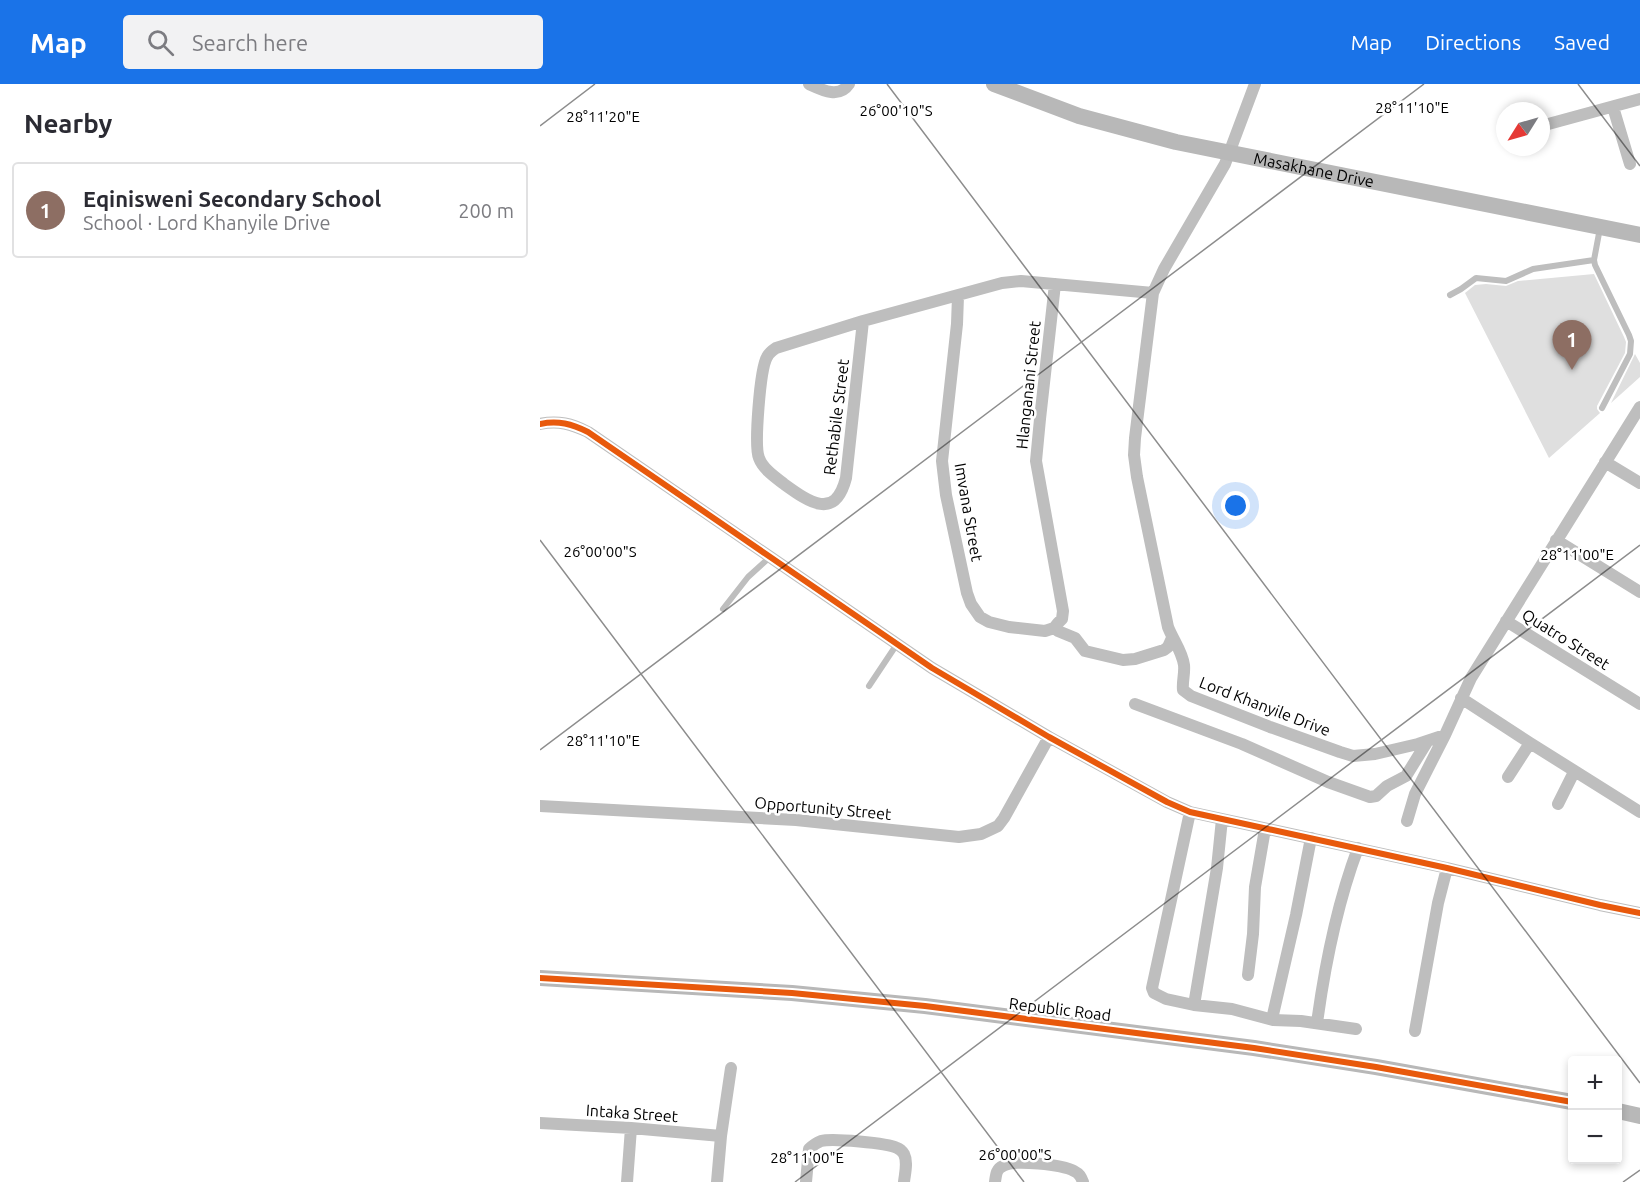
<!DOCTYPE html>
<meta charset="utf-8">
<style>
:root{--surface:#fff;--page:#f2f2f3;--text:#2b2b33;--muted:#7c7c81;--line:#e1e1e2;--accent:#1a73e8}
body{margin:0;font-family:Ubuntu,sans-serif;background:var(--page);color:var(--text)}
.controls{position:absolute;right:18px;bottom:18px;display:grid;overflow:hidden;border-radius:6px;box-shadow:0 3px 9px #0003}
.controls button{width:54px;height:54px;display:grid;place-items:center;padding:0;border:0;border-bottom:2px solid var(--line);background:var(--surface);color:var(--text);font:30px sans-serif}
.compass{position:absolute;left:956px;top:18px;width:54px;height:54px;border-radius:50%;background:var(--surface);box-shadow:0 3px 9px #0003;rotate:233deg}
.you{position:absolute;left:696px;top:422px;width:21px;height:21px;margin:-15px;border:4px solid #fff;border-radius:50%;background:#1a73e8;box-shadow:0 0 0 9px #1a73e833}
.badge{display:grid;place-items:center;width:39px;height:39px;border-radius:50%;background:var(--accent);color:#fff;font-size:20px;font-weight:700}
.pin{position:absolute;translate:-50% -50px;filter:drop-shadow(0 2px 3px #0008)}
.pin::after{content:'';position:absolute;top:32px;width:21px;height:18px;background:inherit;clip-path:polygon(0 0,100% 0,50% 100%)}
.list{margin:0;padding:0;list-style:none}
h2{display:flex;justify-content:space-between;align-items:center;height:78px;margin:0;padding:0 24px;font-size:26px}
h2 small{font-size:20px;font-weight:400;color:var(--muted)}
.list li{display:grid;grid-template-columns:39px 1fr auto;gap:18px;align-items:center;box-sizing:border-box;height:96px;margin:0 12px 12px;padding:0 12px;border:2px solid var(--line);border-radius:6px}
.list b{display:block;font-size:22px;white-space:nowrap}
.list p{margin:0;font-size:20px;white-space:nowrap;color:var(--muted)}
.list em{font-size:20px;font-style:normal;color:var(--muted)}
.icon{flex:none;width:33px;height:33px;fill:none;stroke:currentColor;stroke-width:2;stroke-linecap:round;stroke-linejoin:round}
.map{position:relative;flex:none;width:1100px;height:1098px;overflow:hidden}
header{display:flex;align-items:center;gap:36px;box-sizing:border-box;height:84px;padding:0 30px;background:var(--accent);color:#fff}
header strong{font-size:28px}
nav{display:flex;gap:33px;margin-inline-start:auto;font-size:21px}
.search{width:420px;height:54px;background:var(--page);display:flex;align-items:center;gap:15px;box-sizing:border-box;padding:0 21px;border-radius:6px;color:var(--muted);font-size:22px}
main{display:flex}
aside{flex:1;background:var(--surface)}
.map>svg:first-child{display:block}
.building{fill:#dfdfdf}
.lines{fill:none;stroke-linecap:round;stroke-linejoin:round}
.lane{stroke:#bebebe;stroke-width:6}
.street{stroke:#bebebe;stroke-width:12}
.secondary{stroke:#b8b8b8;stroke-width:16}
.cycleway-casing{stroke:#fff;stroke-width:10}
.cycleway{stroke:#e8590c;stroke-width:6}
.ticks{fill:none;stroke:#000;stroke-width:1.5;stroke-opacity:0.45}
.labels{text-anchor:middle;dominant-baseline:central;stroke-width:5;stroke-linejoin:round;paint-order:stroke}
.street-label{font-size:16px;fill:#000;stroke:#fff}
.ticks-label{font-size:15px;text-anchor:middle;fill:#000;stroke:#fff;stroke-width:5;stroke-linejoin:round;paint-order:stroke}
</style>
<header>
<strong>Map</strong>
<div class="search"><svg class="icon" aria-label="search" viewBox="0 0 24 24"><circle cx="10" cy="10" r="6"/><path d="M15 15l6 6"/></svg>Search here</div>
<nav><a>Map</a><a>Directions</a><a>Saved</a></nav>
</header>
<main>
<aside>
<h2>Nearby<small></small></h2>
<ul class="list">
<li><span class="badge" style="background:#8d6e63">1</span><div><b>Eqinisweni Secondary School</b><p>School · Lord Khanyile Drive</p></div><em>200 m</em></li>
</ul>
</aside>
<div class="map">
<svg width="1100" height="1098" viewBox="0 0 1100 1098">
<rect width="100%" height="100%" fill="#fff"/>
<path class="building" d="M1054 190 1084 253 1086 258 1085 269 1057 322V325L1060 329 1009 374 925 209 935 201 946 200 966 202 978 197Z
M1095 270 1100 279V293L1071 319Z"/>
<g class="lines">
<path class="lane" d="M1060 144 1054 176 1055 181 1089 251 1091 257 1090 270 1062 324
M910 211 921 205 936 194 966 197 993 185 1054 176
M183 525 208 493 230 473
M329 602 357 560"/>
<path class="street" d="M269 0C282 6 299 15 309 0
M715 0 685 80 624 185 613 209 595 354 594 371 597 393 628 543C633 556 642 567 644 581 645 589 642 598 643 606L651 612 730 643 800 668 813 672 835 670 878 660 905 651
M1073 23 1090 80
M1001 42 1100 15
M418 212 417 240 402 377 406 411 427 509 431 520 440 533 449 538 469 543 505 547 514 544 518 539 522 535 523 527 496 377 500 335 515 200
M323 237 306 394C295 437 269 418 244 400 235 393 223 385 219 374 214 362 220 285 227 273 229 269 233 266 236 264L323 237 462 199 481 197 613 209
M0 340C18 336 32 340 48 348L392 584 509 653 627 718 650 728 907 784 1060 821 1100 829
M1065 378 1100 399
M1016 456 1100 508
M966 537 1100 620
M514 544 518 547 535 554 545 567 583 576 595 575 624 566 628 563 632 554
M921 614 990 659 1100 728
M595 620 702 660 788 698 830 713 836 712 847 702 866 692 887 658
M968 693 990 659
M1018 720 1034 688
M0 722 256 736 419 753 441 750 458 742 464 734 509 653
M650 728 612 904 614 909 626 915 654 921 692 925 733 936 761 937 816 945
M867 737 875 710 905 651 931 594 1100 323
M708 891 713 850 715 803 725 745
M654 921 677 784 682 735
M732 935 756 831 771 754
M777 939C785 880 797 820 818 764
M875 947 898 819 907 784
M0 1039 91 1044 181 1052
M87 1098 91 1044
M177 1098 181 1052 191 984
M266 1098 269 1065C273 1061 276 1059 281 1057 292 1054 347 1059 357 1064 360 1065 362 1067 364 1070 368 1078 365 1089 364 1098
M455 1098C456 1091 456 1085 463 1082 474 1075 523 1081 534 1087 540 1090 541 1093 543 1098"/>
<g class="secondary">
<path id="s1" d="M454 0 539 32 636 58 1100 151"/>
<path d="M0 894 252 909 385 922 714 964 836 983 1032 1018"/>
<path d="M1078 1027 1100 1032"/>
</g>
<g class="cycleway-casing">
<path id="cycleway" d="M0 340C18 336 32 340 48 348L392 584 509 653 627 718 650 728 907 784 1060 821 1100 829
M0 894 252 909 385 922 714 964 836 983 1032 1018"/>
</g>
<use href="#cycleway" class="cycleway"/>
</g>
<path class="ticks" d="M347 0 1100 999M1038 0 1100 82M0 42 55 0M0 456 484 1098M0 666 884 0M255 1098 1100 461M1083 1098 1100 1086"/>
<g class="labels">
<g class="street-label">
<text stroke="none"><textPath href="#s1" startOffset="332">Masakhane Drive</textPath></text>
<text transform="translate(488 301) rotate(-84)">Hlanganani Street</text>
<text transform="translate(296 333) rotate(-83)">Rethabile Street</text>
<text transform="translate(429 428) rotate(80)">Imvana Street</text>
<text transform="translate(1026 555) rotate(32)">Quatro Street</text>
<text transform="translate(725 622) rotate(21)">Lord Khanyile Drive</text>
<text transform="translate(283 724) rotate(5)">Opportunity Street</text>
<text transform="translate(520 925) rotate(7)">Republic Road</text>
<text transform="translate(92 1029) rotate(4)">Intaka Street</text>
</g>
</g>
<g class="ticks-label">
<text x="872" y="29">28°11'10"E</text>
<text x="356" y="32">26°00'10"S</text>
<text x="63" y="38">28°11'20"E</text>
<text x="60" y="473">26°00'00"S</text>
<text x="1037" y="476">28°11'00"E</text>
<text x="63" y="662">28°11'10"E</text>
<text x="475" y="1076">26°00'00"S</text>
<text x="267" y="1079">28°11'00"E</text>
</g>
</svg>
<div class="controls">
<button>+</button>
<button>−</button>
</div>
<svg class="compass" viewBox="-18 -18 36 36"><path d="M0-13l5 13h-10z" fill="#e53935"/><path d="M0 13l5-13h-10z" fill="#7c7c81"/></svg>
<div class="you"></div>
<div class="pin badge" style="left:1032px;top:286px;background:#8d6e63">1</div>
</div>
</main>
